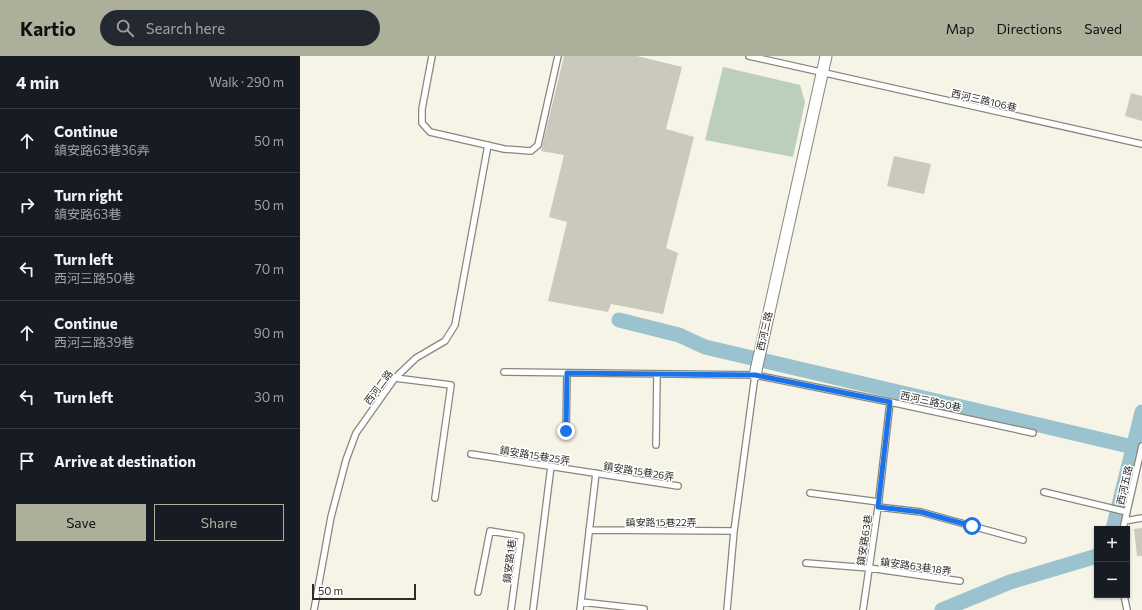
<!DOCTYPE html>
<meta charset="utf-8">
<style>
:root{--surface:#171b24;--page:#242831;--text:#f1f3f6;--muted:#9ea1a6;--line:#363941;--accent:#acaf9a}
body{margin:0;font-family:Commissioner,"Noto Sans TC",sans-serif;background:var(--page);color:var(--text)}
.controls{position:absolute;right:12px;bottom:12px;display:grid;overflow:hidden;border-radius:0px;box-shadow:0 1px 3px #0004}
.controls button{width:36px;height:36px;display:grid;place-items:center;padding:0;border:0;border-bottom:1px solid var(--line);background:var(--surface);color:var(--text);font:20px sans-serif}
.scale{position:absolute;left:12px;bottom:10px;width:104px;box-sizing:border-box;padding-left:4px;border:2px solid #2d2c27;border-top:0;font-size:11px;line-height:14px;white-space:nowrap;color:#2d2c27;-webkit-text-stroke:3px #fff;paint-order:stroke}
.stop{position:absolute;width:12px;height:12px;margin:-9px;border:3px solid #1a73e8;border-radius:50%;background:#fff}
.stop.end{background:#1a73e8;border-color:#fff;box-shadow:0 1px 4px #0008}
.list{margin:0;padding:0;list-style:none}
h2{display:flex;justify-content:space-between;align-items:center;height:52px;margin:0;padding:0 16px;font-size:17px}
h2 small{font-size:13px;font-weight:400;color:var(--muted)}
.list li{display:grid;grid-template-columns:26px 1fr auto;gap:12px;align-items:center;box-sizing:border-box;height:64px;padding:0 16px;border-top:1px solid var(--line)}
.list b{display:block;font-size:15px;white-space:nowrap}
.list p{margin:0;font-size:13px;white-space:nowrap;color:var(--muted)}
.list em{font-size:13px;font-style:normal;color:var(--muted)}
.actions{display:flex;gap:8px;padding:12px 16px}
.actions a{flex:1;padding:9px 0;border:1px solid var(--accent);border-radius:0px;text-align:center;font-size:14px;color:var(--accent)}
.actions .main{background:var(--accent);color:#111}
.icon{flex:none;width:22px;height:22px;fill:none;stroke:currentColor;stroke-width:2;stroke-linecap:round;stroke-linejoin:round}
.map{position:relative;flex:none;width:842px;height:554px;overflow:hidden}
header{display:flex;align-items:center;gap:24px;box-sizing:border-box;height:56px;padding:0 20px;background:var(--accent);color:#111}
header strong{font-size:19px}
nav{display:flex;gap:22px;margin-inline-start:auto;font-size:14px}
.search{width:280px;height:36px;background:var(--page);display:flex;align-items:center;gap:10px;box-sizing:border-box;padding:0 14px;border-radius:22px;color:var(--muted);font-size:15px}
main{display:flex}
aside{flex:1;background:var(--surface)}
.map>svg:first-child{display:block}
.green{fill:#bccfba}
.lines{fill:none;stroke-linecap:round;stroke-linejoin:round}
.canal{stroke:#9bc3cf;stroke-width:15}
.building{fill:#cbc8bd}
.lane-casing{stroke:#89867c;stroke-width:8}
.street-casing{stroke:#89867c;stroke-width:13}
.lane{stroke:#fff;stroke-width:5.5}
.street{stroke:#fff;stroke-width:11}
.route{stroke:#1a73e8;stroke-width:5}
.labels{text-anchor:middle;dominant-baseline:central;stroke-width:3;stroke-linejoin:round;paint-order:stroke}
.street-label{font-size:10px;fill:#2d2c27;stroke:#fff}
</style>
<header>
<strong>Kartio</strong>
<div class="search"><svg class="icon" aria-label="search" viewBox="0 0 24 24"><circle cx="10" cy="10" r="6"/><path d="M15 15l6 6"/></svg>Search here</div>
<nav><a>Map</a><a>Directions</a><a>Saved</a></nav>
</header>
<main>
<aside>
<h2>4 min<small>Walk · 290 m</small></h2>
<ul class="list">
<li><svg class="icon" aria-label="ahead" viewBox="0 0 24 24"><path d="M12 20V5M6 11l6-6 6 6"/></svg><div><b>Continue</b><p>鎮安路63巷36弄</p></div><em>50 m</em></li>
<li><svg class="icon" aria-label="right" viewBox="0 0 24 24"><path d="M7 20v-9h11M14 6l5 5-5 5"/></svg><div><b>Turn right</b><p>鎮安路63巷</p></div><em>50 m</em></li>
<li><svg class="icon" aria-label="left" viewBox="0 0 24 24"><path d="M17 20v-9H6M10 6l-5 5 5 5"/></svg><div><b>Turn left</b><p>西河三路50巷</p></div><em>70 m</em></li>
<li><svg class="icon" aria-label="ahead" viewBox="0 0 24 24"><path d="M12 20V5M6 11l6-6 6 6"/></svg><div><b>Continue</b><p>西河三路39巷</p></div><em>90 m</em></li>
<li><svg class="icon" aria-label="left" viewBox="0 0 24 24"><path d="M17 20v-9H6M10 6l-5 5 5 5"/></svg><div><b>Turn left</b></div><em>30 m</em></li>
<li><svg class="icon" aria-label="arrive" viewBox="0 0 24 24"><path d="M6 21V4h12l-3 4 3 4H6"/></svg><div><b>Arrive at destination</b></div></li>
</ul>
<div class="actions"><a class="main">Save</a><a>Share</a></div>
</aside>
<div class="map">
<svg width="842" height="554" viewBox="0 0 842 554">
<rect width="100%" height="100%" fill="#f6f3e7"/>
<path class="green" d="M423 11 500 29 505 46 493 101 405 84Z"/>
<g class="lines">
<path class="canal" d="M319 264 379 279 405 291 833 391
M813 473 842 356
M642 554 710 526 797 500"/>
</g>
<path class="building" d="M264 0H337L382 11 366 73 394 81 366 192 378 197 363 258 311 248 308 256 248 245 267 166 249 161 264 99 241 95Z
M831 37 842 40V65L825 60Z
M594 100 631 108 624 138 587 130Z
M842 472V500H837L834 473Z"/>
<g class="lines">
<g class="lane-casing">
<path id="lane" d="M132 0 122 53V67L130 76 204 93 231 95 238 89 258 0
M449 0 842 88
M204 316 455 319 590 346 733 377
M95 322 151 329 135 442
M266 375 267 317
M356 389 357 318
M171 398 378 430
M744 436 827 456
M510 437 579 446
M578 451 621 456 723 484
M825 465 842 462
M823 473 842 390
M289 474 434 475
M506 507 569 512 660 525
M178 536 190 475 221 480 211 554
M824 539 827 554
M281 546 344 553
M14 554 31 461 46 404 56 377 95 322 116 302 145 285 155 269 188 89
M233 554 251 410
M280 554 296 417
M427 554 434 475 455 319
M563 554 578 451 590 346"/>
</g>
<g class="street-casing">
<path id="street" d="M455 319 526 0"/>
</g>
<use href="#lane" class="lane"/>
<use href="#street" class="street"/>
</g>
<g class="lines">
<path class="route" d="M266 375 267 317 455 319 590 346 578 451 621 456 672 470"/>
</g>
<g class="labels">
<g class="street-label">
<text transform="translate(684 44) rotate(13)">西河三路106巷</text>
<text transform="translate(464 275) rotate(-77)">西河三路</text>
<text transform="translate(78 331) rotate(-53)">西河二路</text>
<text transform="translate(631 345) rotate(12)">西河三路50巷</text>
<text transform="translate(235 399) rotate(9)">鎮安路15巷25弄</text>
<text transform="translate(339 415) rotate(9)">鎮安路15巷26弄</text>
<text transform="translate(824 429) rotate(-77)">西河五路</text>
<text x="361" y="466">鎮安路15巷22弄</text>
<text transform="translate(564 484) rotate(-81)">鎮安路63巷</text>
<text transform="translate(209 505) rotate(-83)">鎮安路1巷</text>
<text transform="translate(616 510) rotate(8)">鎮安路63巷18弄</text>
</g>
</g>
</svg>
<div class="controls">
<button>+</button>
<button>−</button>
</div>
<div class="scale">50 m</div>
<div class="stop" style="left:672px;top:470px"></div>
<div class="stop end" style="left:266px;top:375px"></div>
</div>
</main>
